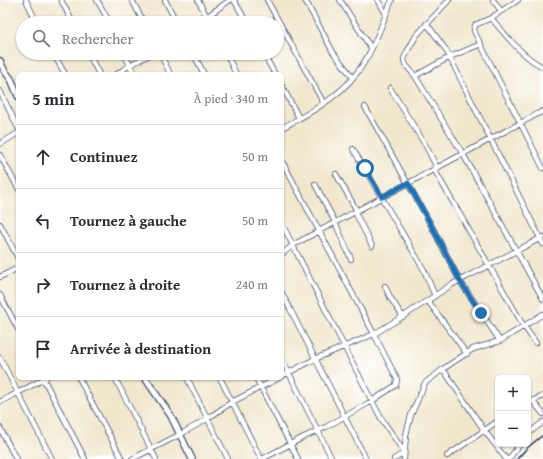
<!DOCTYPE html>
<html lang="fr">
<meta charset="utf-8">
<style>
:root{--surface:#fff;--page:#f7f7f7;--text:#2b2b33;--muted:#7c7c81;--line:#e1e1e2}
body{margin:0;font-family:"Gentium Book Plus",serif;background:var(--page);color:var(--text)}
.controls{position:absolute;right:12px;bottom:12px;display:grid;overflow:hidden;border-radius:6px;box-shadow:0 1px 3px #0004}
.controls button{width:36px;height:36px;display:grid;place-items:center;padding:0;border:0;border-bottom:1px solid var(--line);background:var(--surface);color:var(--text);font:20px sans-serif}
.stop{position:absolute;width:12px;height:12px;margin:-9px;border:3px solid #1f6fb2;border-radius:50%;background:#fff}
.stop.end{background:#1f6fb2;border-color:#fff;box-shadow:0 1px 4px #0008}
.list{margin:0;padding:0;list-style:none}
h2{display:flex;justify-content:space-between;align-items:center;height:52px;margin:0;padding:0 16px;font-size:17px}
h2 small{font-size:13px;font-weight:400;color:var(--muted)}
.list li{display:grid;grid-template-columns:26px 1fr auto;gap:12px;align-items:center;box-sizing:border-box;height:64px;padding:0 16px;border-top:1px solid var(--line)}
.list b{display:block;font-size:15px;white-space:nowrap}
.list em{font-size:13px;font-style:normal;color:var(--muted)}
.icon{flex:none;width:22px;height:22px;fill:none;stroke:currentColor;stroke-width:2;stroke-linecap:round;stroke-linejoin:round}
.map{position:relative;flex:none;width:543px;height:459px;overflow:hidden}
.search{position:absolute;background:var(--surface);box-shadow:0 1px 3px #0004;left:16px;top:16px;width:268px;height:44px;display:flex;align-items:center;gap:10px;box-sizing:border-box;padding:0 14px;border-radius:22px;color:var(--muted);font-size:15px}
.panel{position:absolute;background:var(--surface);box-shadow:0 1px 3px #0004;left:16px;top:72px;width:268px;height:308px;border-radius:6px}
.map>svg:first-child{display:block}
.lines{fill:none;stroke-linecap:round;stroke-linejoin:round}
.minor-casing{stroke:#3b4b6f;stroke-width:6}
.tertiary-casing{stroke:#3b4b6f;stroke-width:8}
.minor{stroke:#fff;stroke-width:4.5}
.tertiary{stroke:#fff;stroke-width:5.5}
.rail{stroke:#1b2f5e;stroke-width:1.5}
.route{stroke:#1f6fb2;stroke-width:5}
</style>
<div class="map">
<svg width="543" height="459" viewBox="0 0 543 459">
<rect width="100%" height="100%" fill="#fff"/>
<filter id="ink" filterUnits="userSpaceOnUse"><feTurbulence type="fractalNoise" baseFrequency=".025" numOctaves="2"/><feDisplacementMap in="SourceGraphic" scale="8" xChannelSelector="R" yChannelSelector="G"/><feConvolveMatrix kernelMatrix="1 2 1 2 8 2 1 2 1" color-interpolation-filters="sRGB"/></filter>
<filter id="wash" filterUnits="userSpaceOnUse"><feTurbulence type="fractalNoise" baseFrequency=".012" numOctaves="4" result="noise"/><feDisplacementMap in="SourceGraphic" scale="16" xChannelSelector="R" yChannelSelector="G"/><feGaussianBlur stdDeviation="0.9" result="paint"/><feColorMatrix in="noise" values="0 0 0 0 0 0 0 0 0 0 0 0 0 0 0 0 0 1.4 0 .05"/><feComposite in="paint" operator="in"/></filter>
<g filter="url(#wash)">
<rect width="100%" height="100%" fill="#f1e7cd"/>
</g>
<g filter="url(#ink)">
<g class="lines">
<g class="minor-casing">
<path id="minor" d="M26 0 37 23
M61 0 73 23
M97 0 110 23
M132 0 144 23
M165 0 177 23
M198 0 210 23
M234 0 247 23
M267 0 323 102
M305 0 333 52 353 78
M340 0 371 48
M378 0 386 14
M449 0 416 36 407 52 404 59 405 64 415 76 463 154 543 299
M493 0 501 11
M518 0 491 18 475 25 474 31 543 168
M491 18C506 35 522 57 543 67
M198 23 230 0
M426 24 430 28 446 50 543 244
M53 53 65 74
M88 53 99 74
M124 53 134 74
M160 53 170 74
M193 53 204 74
M226 53 236 74
M263 53 275 74
M117 74 130 65 153 53
M415 76 450 57 481 44
M282 86 299 118
M390 88 426 146 437 168
M0 91 18 128
M365 107 430 223 460 281 500 341
M282 128C308 114 338 98 356 74 373 53 381 25 392 0
M0 144 18 133
M353 149 424 270 435 296
M0 155 18 188
M282 161 374 334 315 359 282 376
M434 169 523 325 536 343
M336 174 357 211
M315 184 335 222 351 259
M355 212 372 246
M0 224 18 258
M282 224 372 401 381 418 404 452
M282 254 293 245 543 111
M0 277 18 268
M385 286 390 297 403 317
M282 293 366 459
M0 295 18 329
M428 301 467 354
M0 358 52 459
M282 359 332 459
M443 369 484 430 506 459
M43 378 85 459
M79 378 122 459
M115 378 156 459
M187 378 228 459
M220 378 261 459
M256 378 298 459
M533 401 543 414
M0 402 46 378
M528 403 543 396
M0 428 16 459
M528 434 543 422
M447 456 498 421
M132 459 181 434 207 419 232 402 279 378
M262 459 304 437 326 427 372 401 396 385 397 379 374 334 407 314 451 285 543 237
M394 459 404 453
M404 459 406 435 411 415 425 383 443 369 473 349 500 341 543 314
M509 459 520 444"/>
</g>
<g class="tertiary-casing">
<path id="tertiary" d="M0 61 4 70 11 79 18 96
M145 378 171 416 192 459"/>
</g>
<use href="#minor" class="minor"/>
<use href="#tertiary" class="tertiary"/>
<path class="rail" d="M517 459 528 447 543 435"/>
</g>
</g>
<g class="lines" filter="url(#ink)">
<path class="route" d="M365 168 382 197 408 183 430 223 460 281 481 313"/>
</g>
</svg>
<div class="controls">
<button>+</button>
<button>−</button>
</div>
<div class="stop" style="left:365px;top:168px"></div>
<div class="stop end" style="left:481px;top:313px"></div>
<div class="search"><svg class="icon" aria-label="search" viewBox="0 0 24 24"><circle cx="10" cy="10" r="6"/><path d="M15 15l6 6"/></svg>Rechercher</div>
<section class="panel">
<h2>5 min<small>À pied · 340 m</small></h2>
<ul class="list">
<li><svg class="icon" aria-label="ahead" viewBox="0 0 24 24"><path d="M12 20V5M6 11l6-6 6 6"/></svg><div><b>Continuez</b></div><em>50 m</em></li>
<li><svg class="icon" aria-label="left" viewBox="0 0 24 24"><path d="M17 20v-9H6M10 6l-5 5 5 5"/></svg><div><b>Tournez à gauche</b></div><em>50 m</em></li>
<li><svg class="icon" aria-label="right" viewBox="0 0 24 24"><path d="M7 20v-9h11M14 6l5 5-5 5"/></svg><div><b>Tournez à droite</b></div><em>240 m</em></li>
<li><svg class="icon" aria-label="arrive" viewBox="0 0 24 24"><path d="M6 21V4h12l-3 4 3 4H6"/></svg><div><b>Arrivée à destination</b></div></li>
</ul>
</section>
</div>
